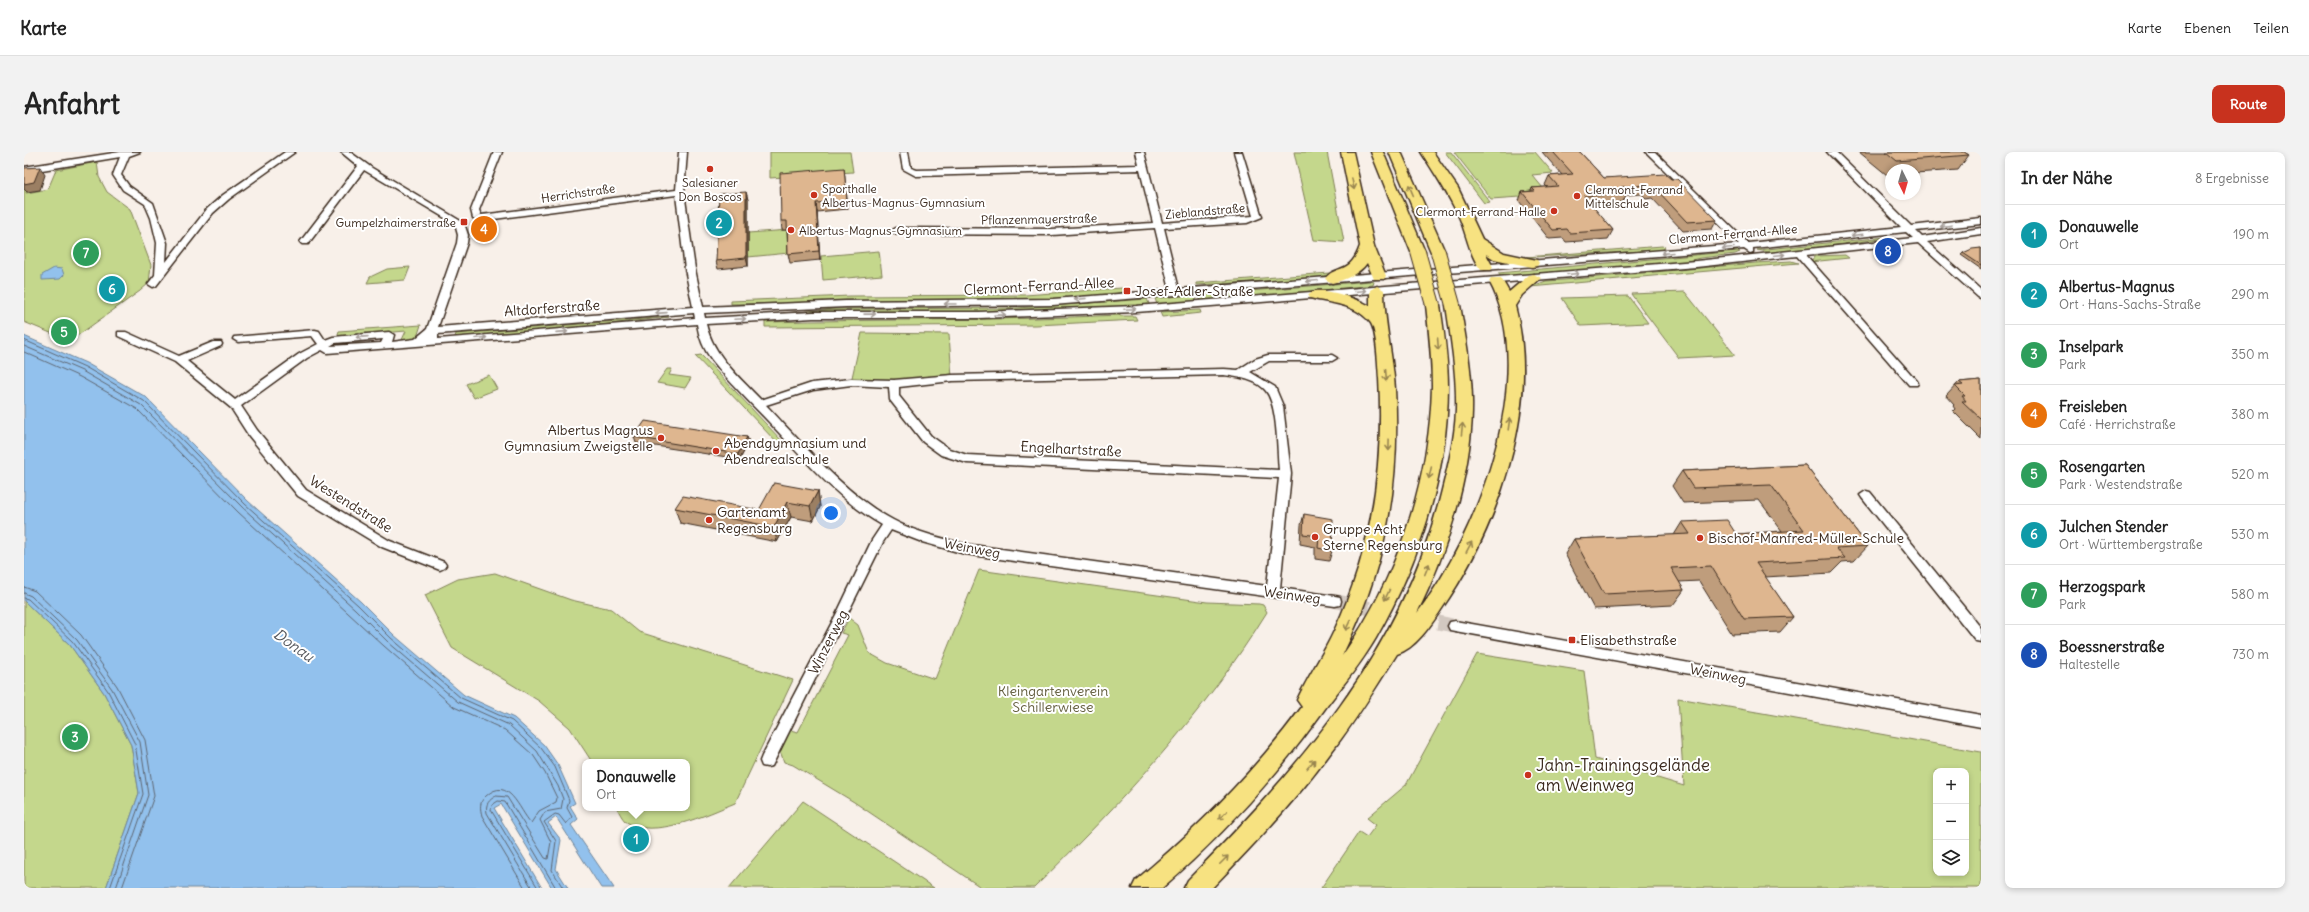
<!DOCTYPE html>
<html lang="de">
<meta charset="utf-8">
<style>
:root{--surface:#fff;--page:#f2f2f2;--text:#222;--muted:#767676;--line:#e0e0e0;--accent:#c8321e}
body{margin:0;font-family:Delius,sans-serif;background:var(--page);color:var(--text)}
.controls{position:absolute;right:12px;bottom:12px;display:grid;overflow:hidden;border-radius:8px;box-shadow:0 2px 6px #0003}
.controls button{width:36px;height:36px;display:grid;place-items:center;padding:0;border:0;border-bottom:1px solid var(--line);background:var(--surface);color:var(--text);font:20px sans-serif}
.compass{position:absolute;left:1861px;top:12px;width:36px;height:36px;border-radius:50%;background:var(--surface);box-shadow:0 2px 6px #0003;rotate:175deg}
.you{position:absolute;left:807px;top:361px;width:14px;height:14px;margin:-10px;border:3px solid #fff;border-radius:50%;background:#1a73e8;box-shadow:0 0 0 6px #1a73e833}
.badge{display:grid;place-items:center;width:26px;height:26px;border-radius:50%;background:var(--accent);color:#fff;font-size:13px;font-weight:700}
.pin{position:absolute;translate:-50% -50%;border:2px solid #fff;box-shadow:0 1px 4px #0006}
.popup{position:absolute;left:558px;top:607px;width:108px;height:52px;box-sizing:border-box;display:grid;place-content:center;border-radius:8px;background:var(--surface);filter:drop-shadow(0 1px 3px #0005);font-size:13px;white-space:nowrap;color:var(--muted)}
.popup b{font-size:15px;color:var(--text)}
.popup::after{content:'';position:absolute;left:50%;top:100%;margin-left:-8px;border:8px solid transparent;border-top-color:var(--surface)}
.list{margin:0;padding:0;list-style:none}
h2{display:flex;justify-content:space-between;align-items:center;height:52px;margin:0;padding:0 16px;font-size:17px}
h2 small{font-size:13px;font-weight:400;color:var(--muted)}
.list li{display:grid;grid-template-columns:26px 1fr auto;gap:12px;align-items:center;box-sizing:border-box;height:60px;padding:0 16px;border-top:1px solid var(--line)}
.list b{display:block;font-size:15px;white-space:nowrap}
.list p{margin:0;font-size:13px;white-space:nowrap;color:var(--muted)}
.list em{font-size:13px;font-style:normal;color:var(--muted)}
.icon{flex:none;width:22px;height:22px;fill:none;stroke:currentColor;stroke-width:2;stroke-linecap:round;stroke-linejoin:round}
.map{position:relative;flex:none;width:1957px;height:736px;overflow:hidden;border-radius:8px}
header{display:flex;align-items:center;gap:24px;box-sizing:border-box;height:56px;padding:0 20px;background:var(--surface);border-bottom:1px solid var(--line)}
header strong{font-size:19px}
nav{display:flex;gap:22px;margin-inline-start:auto;font-size:14px}
.intro{display:flex;align-items:center;justify-content:space-between;box-sizing:border-box;height:96px;padding:0 24px}
h1{margin:0;font-size:28px}
.button{padding:10px 18px;border-radius:8px;background:var(--accent);color:#fff;font-size:14px;font-weight:700}
main{display:flex;gap:24px;padding:0 24px}
aside{flex:1;background:var(--surface);border-radius:8px;box-shadow:0 2px 6px #0003}
.map>svg:first-child{display:block}
.green{fill:#c4d78c;stroke:#808055;fill-rule:evenodd}
.water{fill:#92c1ed;stroke:#6f859a}
.lines{fill:none;stroke-linecap:round;stroke-linejoin:round}
.shore{stroke:#5e6671;stroke-width:1}
.minor-tunnel{stroke:#d2c8c0;stroke-width:14;stroke-dasharray:14 7;stroke-linecap:butt}
.minor-casing{stroke:#3b2a1e;stroke-width:3}
.highway-casing{stroke:#3b2a1e;stroke-width:3}
.minor{fill:#fff;fill-rule:evenodd}
.highway{fill:#f7e281;fill-rule:evenodd}
.highway-bridge-casing{stroke:#3b2a1e;stroke-width:16;stroke-linecap:butt}
.highway-bridge{stroke:#f7e281;stroke-width:14}
.wall{fill:#bf9d7b;stroke:#3b2a1e}
.shaded-wall{fill:#9b7f64;stroke:#3b2a1e}
.building{fill:#deb68f;stroke:#3b2a1e}
.oneway{stroke:#998650}
.oneway2{stroke:#a79f9a}
.poi-dot{fill:#c8321e;stroke:#fff;stroke-width:1.5}
.labels{text-anchor:middle;dominant-baseline:central;stroke-width:4;stroke-linejoin:round;paint-order:stroke}
.far-poi-label{font-size:12px;fill:#3b2a1e;stroke:#fff;text-anchor:start}
.far-street-label{font-size:12px;fill:#3b2a1e;stroke:#fff}
.street-label{font-size:14px;fill:#3b2a1e;stroke:#fff}
.poi-label{font-size:14px;fill:#3b2a1e;stroke:#fff;text-anchor:start}
.park-label{font-size:14px;fill:#645e3f;stroke:#fff}
.water-label{font-size:15px;font-style:italic;fill:#55575c;stroke:#fff}
.near-poi-label{font-size:17px;fill:#3b2a1e;stroke:#fff;text-anchor:start}
</style>
<header>
<strong>Karte</strong>
<nav><a>Karte</a><a>Ebenen</a><a>Teilen</a></nav>
</header>
<div class="intro"><h1>Anfahrt</h1><a class="button">Route</a></div>
<main>
<div class="map">
<svg width="1957" height="736" viewBox="0 0 1957 736">
<rect width="100%" height="100%" fill="#f8f0e9"/>
<filter id="ink" filterUnits="userSpaceOnUse"><feTurbulence type="fractalNoise" baseFrequency=".025" numOctaves="2"/><feDisplacementMap in="SourceGraphic" scale="8" xChannelSelector="R" yChannelSelector="G"/><feConvolveMatrix kernelMatrix="1 2 1 2 8 2 1 2 1" color-interpolation-filters="sRGB"/></filter>
<g filter="url(#ink)">
<path class="green" d="M746 0H826L829 20 746 26Z
M1270 0H1303L1320 90 1290 88Z
M1421 0H1427L1466 50 1460 51Z
M1430 0H1511L1529 21 1508 23 1525 43 1467 47Z
M73 10 75 25 83 40 106 57 127 113 125 131 116 139 46 189 0 170V34H5L2 41 24 37 32 18Z
M765 78V101L724 105V81Z
M1863 85 1864 86 1751 101 1733 98Z
M1638 94 1641 95 1639 98 1490 106Z
M855 99 858 123 799 128 797 104Z
M1714 99 1716 100 1711 102 1676 106 1655 111 1477 125 1474 121Z
M1821 103 1825 106 1786 110 1791 104Z
M1767 109 1774 111 1506 135 1522 129 1540 128 1732 111Z
M386 115 381 128 343 131 346 125 363 117Z
M1319 120 1285 127 1172 133V131Z
M1347 129 1350 130 1349 133 1177 150 1175 143Z
M1098 136 1100 140 1089 142 1012 148 707 152V149L826 144 1001 143Z
M1660 140H1661L1711 203 1655 206 1607 142Z
M1171 143 1173 150 1133 153 1131 146Z
M1604 144 1624 171 1557 174 1538 146Z
M1123 147 1126 154 956 160H820L706 165 811 157 993 156Z
M1176 158 1177 161 1138 165 1136 160Z
M1095 163 1096 164H1111L1113 168 1012 173 741 175V170C859 167 977 169 1095 163Z
M645 165 552 176 431 185 432 182Z
M397 173 392 188 377 190 382 179 313 185 315 179Z
M838 181 925 182 928 226 827 230Z
M677 203 679 205 758 289 754 292 671 204Z
M643 217H648L645 223 667 226 661 236 633 231Z
M465 223 473 237 450 246 442 232Z
M955 418 1183 450 1235 452 1239 453 1243 460C1180 562 1096 652 1010 736H958L830 650 769 613 760 610 756 599 766 578 774 580 824 483 817 481 825 466 834 473 845 501 863 511 911 527Z
M471 421 547 448 587 457 615 480 769 528 711 651C684 662 628 689 601 669 598 666 595 660 593 656H663V610H568L546 576 515 549 428 496 401 443 434 427Z
M0 449 46 493 80 541 107 593 115 641 82 736H0Z
M1453 502 1560 519 1571 607 1660 634 1654 546 1957 600V736H1297L1335 680 1343 685 1352 673 1343 666 1382 633ZM1912 619H1942V721H1912Z
M779 649 910 736H705Z"/>
<path class="water" d="M30 116 38 117 40 123 36 127 18 128V123Z
M0 184 62 211 122 245 224 349 337 450 370 483 440 543 490 566 520 593 534 613 551 651 546 654 554 667 547 673 590 736H577L532 665 524 671 537 688 532 717 544 736H528L477 652 470 656 518 736H82L115 641 107 593 80 541 46 493 0 449Z"/>
<g class="lines">
<path class="shore" d="M0 188 61 215 120 249 221 352 334 453 367 486 437 546 488 569 517 596 531 615 545 648 543 656 548 665 542 672 535 663 531 662 520 670 532 689 528 718 539 736
M0 194 58 219 117 253 218 355 331 457 364 490 434 550 485 573 513 599 534 634 539 647 537 657 521 660 516 668 527 690 524 707 521 706 483 645 472 644C465 648 461 652 463 661L508 736
M0 200 56 225 113 257 214 360 360 494 430 555 481 578 509 603 521 621 533 646 532 650 515 659 507 671C495 658 485 623 462 644 455 650 456 656 458 664L501 736
M0 435 11 439 57 483 93 534 121 588 130 644 98 736
M0 441 7 444 53 488 88 537 116 590 124 643 92 736
M0 446 4 447 49 490 84 539 111 592 119 642 86 736
M514 736 467 658 468 653 474 649 481 650 532 736"/>
<path class="minor-tunnel" d="M1311 449 1431 474"/>
<g class="minor-casing">
<path id="minor" d="M96 0H116L105 4 97 23 105 34 129 51 143 91 142 110 183 57 199 43 261 0H271L205 47 189 61 132 134 129 135 124 132 131 123 133 91 127 66 121 52 99 38 89 23 96 5 0 21V15Z
M317 0H326L348 16 440 71 444 83 443 91 414 175 669 155 661 117 652 43 455 69 449 66 447 58 470 0H478L455 58 457 63 652 38 655 0H663L660 40 671 117 679 155 822 149 1029 147 1146 138 1131 76 1028 83 872 82 867 79 872 76 1028 77 1129 71 1116 18 892 24 879 17 876 0H884L887 16 893 18 1115 13 1112 0H1120L1138 71 1229 64 1210 0H1218L1238 65 1223 71 1140 76 1155 137 1715 92 1622 0H1631L1724 91 1877 75 1803 0H1812L1887 74 1957 66V72L1892 79 1898 85 1957 76V82L1903 90 1957 138V146L1954 145 1894 91 1782 103 1893 229 1894 231 1893 233H1885L1773 104 1672 115 1112 160 955 166H789L682 172C689 203 715 225 737 248L788 231 827 227 870 228 928 223 1200 217 1214 218 1231 207 1244 203H1308L1313 206 1308 209H1245L1226 220 1251 235 1259 254 1267 322 1256 436 1311 444 1316 445 1317 449 1316 453 1311 454 941 402 898 390 867 378 859 390 748 614 743 615 738 614 736 609 738 604 815 457 848 388 858 373C814 348 778 305 744 269 725 249 705 230 688 208 680 198 675 185 673 172L303 201 298 198 283 206 217 254 233 278 282 338 366 389 420 410 422 413 420 416 416 418 358 395 274 344 225 284 207 256 151 210 94 184V180H102L155 204 189 190H197L198 192 197 194 163 209 211 248 275 202 294 192 288 184 214 190 209 187 210 185 291 178 295 179 301 188 309 185 365 180 370 183 368 190 391 187 403 177 433 91 434 83 431 72 340 18 284 92H278L276 90 334 14ZM1882 80 1889 86 1672 109 1112 154 955 160H789L681 166 680 161 822 155 1029 153 1720 97 1726 101 1729 100V96ZM670 161 671 166 414 187V182ZM359 187 357 191 306 194 311 191ZM1200 223C1214 225 1232 227 1242 239 1254 254 1253 298 1255 318L943 303 925 297 907 284 875 244V235L928 229ZM827 233 865 235 866 248 899 290 917 303 943 311 1255 326 1243 434 941 392C917 386 891 380 869 368 823 344 778 291 742 253L789 238Z
M1842 339 1846 340 1957 476V490L1952 489 1838 346 1836 343Z
M1431 469 1957 563V575L1431 479 1426 478 1424 474 1426 470Z"/>
</g>
<g class="highway-casing">
<path id="highway" d="M1317 0H1329L1350 94 1362 124 1360 127H1350L1343 111C1335 122 1321 128 1308 131L1301 127C1311 112 1326 124 1336 94Z
M1347 0H1359L1401 100 1399 103 1394 104 1387 100Z
M1365 0H1377L1421 100 1419 103 1414 104 1407 100Z
M1397 0H1409L1434 36 1458 87 1480 101 1513 108 1515 111 1513 114 1508 115 1470 107 1462 102 1469 115 1467 118H1457C1446 104 1443 84 1436 67 1425 43 1411 22 1397 0Z
M1510 122 1517 126 1498 143 1491 154C1518 253 1473 378 1417 458 1407 473 1391 497 1373 502 1351 537 1330 571 1305 603 1270 651 1229 693 1188 736H1160L1164 728C1275 615 1375 504 1416 346 1423 318 1431 288 1432 258 1433 223 1427 188 1422 153L1429 148 1436 153C1442 188 1449 224 1448 259 1447 323 1422 404 1393 461 1453 385 1516 221 1465 129L1467 126H1477L1485 140 1505 123Z
M1353 134 1360 138C1360 171 1369 204 1371 237 1377 334 1361 417 1318 504 1373 428 1406 328 1408 234 1408 207 1405 180 1402 153L1409 148 1416 153C1420 180 1424 207 1424 234 1424 322 1395 411 1352 486 1337 512 1317 535 1300 558 1253 624 1199 683 1138 736H1108L1112 728C1174 676 1230 620 1278 555L1273 548C1284 524 1299 503 1310 479 1348 399 1360 314 1355 226 1354 214 1353 178 1346 170 1330 151 1308 152 1286 146L1284 143C1292 131 1335 148 1346 154V138Z"/>
</g>
<use href="#minor" class="minor"/>
<use href="#highway" class="highway"/>
<g class="highway-bridge-casing">
<path id="highway-bridge" d="M1394 100 1409 153
M1414 100 1429 153"/>
</g>
<use href="#highway-bridge" class="highway-bridge"/>
</g>
<path class="wall" d="M1518 0H1556L1580 26 1647 27 1693 68 1688 77 1659 79 1628 46 1622 47 1618 42 1602 43 1599 50 1567 53 1589 78 1584 87 1542 90 1539 86 1525 87 1495 49 1498 40 1507 39 1508 36 1523 35 1521 33 1525 24 1538 23Z
M1835 0H1940L1945 3 1934 18 1891 21V18H1867V23H1863Z
M820 16 824 57 793 60 796 108 766 111 764 102 763 78H758L757 69Z
M722 40 724 48V114L694 117 692 109Z
M1957 96V117L1937 103 1939 101Z
M1957 228V287L1929 259 1931 257 1929 254 1930 253 1922 244 1935 230Z
M610 285H723L725 290 716 307 612 291Z
M1781 313 1844 394 1830 409 1818 410 1807 421 1741 425 1769 465 1756 480 1708 482 1675 429 1655 430 1660 438 1649 453 1570 457 1541 402 1550 387 1650 383 1658 370 1712 382 1758 379 1735 348 1659 351 1648 334 1658 319Z
M794 339 796 355 789 369 767 365 753 390 656 371 651 356 735 358Z
M1280 362 1308 399 1305 409 1291 407V395L1276 392 1277 373Z"/>
<path class="shaded-wall" d="M16 15 21 23 16 38 3 40 0 37V32Z
M722 40 724 48V114L722 106Z
M792 51 793 60 796 108 795 99Z
M723 285 725 290 716 307 714 302Z
M794 339 796 355 789 369 786 354Z
M763 350 767 365 753 390 750 375Z"/>
<path class="building" d="M1529 0H1556L1580 26 1641 22 1647 27H1653L1693 68 1663 70 1632 37 1626 38 1622 33 1597 35 1603 42 1560 44 1589 78 1546 81 1543 77 1529 78 1498 40 1511 39 1508 36 1534 34 1525 24 1549 22Z
M1862 0H1940L1945 3 1873 9Z
M16 15 10 30 0 32V16Z
M820 16 823 49 792 51 795 99 764 102 763 69H757L756 21Z
M722 40V106L692 109 695 42Z
M1957 96V113L1939 101 1948 97Z
M1957 228V267L1938 249H1942L1938 244H1941L1931 234 1939 233 1935 230Z
M621 269 723 285 714 302 610 285Z
M1781 313 1844 394 1812 396 1821 406 1732 411 1769 465 1720 467 1687 414 1647 416 1660 438 1580 442 1550 387 1666 382 1658 370 1703 368 1712 382 1780 378 1747 333 1669 336 1658 319Z
M750 331 794 339 786 354 763 350 750 375 651 356 659 344 735 358Z
M1280 362 1309 367 1308 399 1294 396 1295 384 1279 382Z"/>
<defs><path id="oneway-shaft" d="M-6 0H5M1.5-3L5.5 0L1.5 3" fill="none" stroke-width="1.6" stroke-linecap="round" stroke-linejoin="round"/></defs>
<g class="oneway">
<use href="#oneway-shaft" transform="translate(1329 32) rotate(79)"/>
<use href="#oneway-shaft" transform="translate(1387 38) rotate(-113)"/>
<use href="#oneway-shaft" transform="translate(1414 192) rotate(86)"/>
<use href="#oneway-shaft" transform="translate(1362 223) rotate(85)"/>
<use href="#oneway-shaft" transform="translate(1485 272) rotate(-82)"/>
<use href="#oneway-shaft" transform="translate(1438 277) rotate(-84)"/>
<use href="#oneway-shaft" transform="translate(1365 293) rotate(91)"/>
<use href="#oneway-shaft" transform="translate(1406 321) rotate(103)"/>
<use href="#oneway-shaft" transform="translate(1445 395) rotate(-62)"/>
<use href="#oneway-shaft" transform="translate(1403 417) rotate(-68)"/>
<use href="#oneway-shaft" transform="translate(1363 443) rotate(115)"/>
<use href="#oneway-shaft" transform="translate(1324 473) rotate(115)"/>
<use href="#oneway-shaft" transform="translate(1287 612) rotate(-49)"/>
<use href="#oneway-shaft" transform="translate(1199 663) rotate(136)"/>
<use href="#oneway-shaft" transform="translate(1200 708) rotate(-45)"/>
</g>
<g class="oneway2">
<use href="#oneway-shaft" transform="translate(1922 74) rotate(173)"/>
<use href="#oneway-shaft" transform="translate(1833 83) rotate(174)"/>
<use href="#oneway-shaft" transform="translate(1704 96) rotate(175)"/>
<use href="#oneway-shaft" transform="translate(1643 101) rotate(175)"/>
<use href="#oneway-shaft" transform="translate(1755 103) rotate(-5)"/>
<use href="#oneway-shaft" transform="translate(1549 122) rotate(-5)"/>
<use href="#oneway-shaft" transform="translate(1288 129) rotate(175)"/>
<use href="#oneway-shaft" transform="translate(1336 139) rotate(-5)"/>
<use href="#oneway-shaft" transform="translate(1056 147) rotate(175)"/>
<use href="#oneway-shaft" transform="translate(926 152) rotate(180)"/>
<use href="#oneway-shaft" transform="translate(1106 157) rotate(-3)"/>
<use href="#oneway-shaft" transform="translate(637 161) rotate(176)"/>
<use href="#oneway-shaft" transform="translate(846 162) rotate(-1)"/>
<use href="#oneway-shaft" transform="translate(976 163) rotate(-1)"/>
<use href="#oneway-shaft" transform="translate(716 167) rotate(-3)"/>
<use href="#oneway-shaft" transform="translate(538 180) rotate(-4)"/>
<use href="#oneway-shaft" transform="translate(338 185) rotate(176)"/>
<use href="#oneway-shaft" transform="translate(457 186) rotate(-5)"/>
</g>
</g>
<g class="poi-dot">
<circle cx="686" cy="17" r="4"/>
<circle cx="790" cy="43" r="4"/>
<circle cx="1553" cy="44" r="4"/>
<circle cx="1530" cy="59" r="4"/>
<rect x="436" y="66" width="8" height="8" rx="2"/>
<circle cx="767" cy="78" r="4"/>
<rect x="1099" y="135" width="8" height="8" rx="2"/>
<circle cx="637" cy="286" r="4"/>
<circle cx="692" cy="299" r="4"/>
<circle cx="685" cy="368" r="4"/>
<circle cx="1291" cy="385" r="4"/>
<circle cx="1676" cy="386" r="4"/>
<rect x="1544" y="484" width="8" height="8" rx="2"/>
<circle cx="1504" cy="623" r="4"/>
</g>
<g class="labels">
<g class="far-poi-label">
<text x="686" y="30" text-anchor="middle">Salesianer<tspan x="686" dy="14">Don Boscos</tspan></text>
<text x="798" y="36">Sporthalle<tspan x="798" dy="14">Albertus-Magnus-Gymnasium</tspan></text>
<text x="1561" y="37">Clermont-Ferrand<tspan x="1561" dy="14">Mittelschule</tspan></text>
<text x="1522" y="59" text-anchor="end">Clermont-Ferrand-Halle</text>
<text x="432" y="70" text-anchor="end">Gumpelzhaimerstraße</text>
<text x="775" y="78">Albertus-Magnus-Gymnasium</text>
</g>
<g class="far-street-label">
<text transform="translate(554 41) rotate(-8)">Herrichstraße</text>
<text transform="translate(1181 59) rotate(-5)">Zieblandstraße</text>
<text transform="translate(1015 67) rotate(-1)">Pflanzenmayerstraße</text>
<text transform="translate(1709 82) rotate(-5)">Clermont-Ferrand-Allee</text>
</g>
<g class="street-label">
<text transform="translate(1015 134) rotate(-3)">Clermont-Ferrand-Allee</text>
<text transform="translate(528 156) rotate(-4)">Altdorferstraße</text>
<text transform="translate(1047 297) rotate(3)">Engelhartstraße</text>
<text transform="translate(327 352) rotate(32)">Westendstraße</text>
<text transform="translate(948 396) rotate(11)">Weinweg</text>
<text transform="translate(1268 443) rotate(8)">Weinweg</text>
<text transform="translate(804 490) rotate(-63)">Winzerweg</text>
<text transform="translate(1694 522) rotate(11)">Weinweg</text>
</g>
<g class="poi-label">
<text x="1111" y="139">Josef-Adler-Straße</text>
<text x="629" y="278" text-anchor="end">Albertus Magnus<tspan x="629" dy="16">Gymnasium Zweigstelle</tspan></text>
<text x="700" y="291">Abendgymnasium und<tspan x="700" dy="16">Abendrealschule</tspan></text>
<text x="693" y="360">Gartenamt<tspan x="693" dy="16">Regensburg</tspan></text>
<text x="1299" y="377">Gruppe Acht<tspan x="1299" dy="16">Sterne Regensburg</tspan></text>
<text x="1684" y="386">Bischof-Manfred-Müller-Schule</text>
<text x="1556" y="488">Elisabethstraße</text>
</g>
<g class="park-label">
<text x="1029" y="539">Kleingartenverein<tspan x="1029" dy="16">Schillerwiese</tspan></text>
</g>
<g class="water-label">
<text transform="translate(270 493) rotate(35)">Donau</text>
</g>
<g class="near-poi-label">
<text x="1512" y="613">Jahn-Trainingsgelände<tspan x="1512" dy="20">am Weinweg</tspan></text>
</g>
</g>
</svg>
<div class="controls">
<button>+</button>
<button>−</button>
<button><svg class="icon" aria-label="layers" viewBox="0 0 24 24"><path d="M12 4l9 5-9 5-9-5zM3 14l9 5 9-5"/></svg></button>
</div>
<svg class="compass" viewBox="-18 -18 36 36"><path d="M0-13l5 13h-10z" fill="#e53935"/><path d="M0 13l5-13h-10z" fill="#767676"/></svg>
<div class="you"></div>
<div class="pin badge" style="left:612px;top:687px;background:#0f9aa8">1</div>
<div class="popup"><b>Donauwelle</b>Ort</div>
<div class="pin badge" style="left:695px;top:71px;background:#0f9aa8">2</div>
<div class="pin badge" style="left:51px;top:585px;background:#2e9e5b">3</div>
<div class="pin badge" style="left:460px;top:77px;background:#e8710a">4</div>
<div class="pin badge" style="left:40px;top:180px;background:#2e9e5b">5</div>
<div class="pin badge" style="left:88px;top:137px;background:#0f9aa8">6</div>
<div class="pin badge" style="left:62px;top:101px;background:#2e9e5b">7</div>
<div class="pin badge" style="left:1864px;top:99px;background:#1a4fb4">8</div>
</div>
<aside>
<h2>In der Nähe<small>8 Ergebnisse</small></h2>
<ul class="list">
<li><span class="badge" style="background:#0f9aa8">1</span><div><b>Donauwelle</b><p>Ort</p></div><em>190 m</em></li>
<li><span class="badge" style="background:#0f9aa8">2</span><div><b>Albertus-Magnus</b><p>Ort · Hans-Sachs-Straße</p></div><em>290 m</em></li>
<li><span class="badge" style="background:#2e9e5b">3</span><div><b>Inselpark</b><p>Park</p></div><em>350 m</em></li>
<li><span class="badge" style="background:#e8710a">4</span><div><b>Freisleben</b><p>Café · Herrichstraße</p></div><em>380 m</em></li>
<li><span class="badge" style="background:#2e9e5b">5</span><div><b>Rosengarten</b><p>Park · Westendstraße</p></div><em>520 m</em></li>
<li><span class="badge" style="background:#0f9aa8">6</span><div><b>Julchen Stender</b><p>Ort · Württembergstraße</p></div><em>530 m</em></li>
<li><span class="badge" style="background:#2e9e5b">7</span><div><b>Herzogspark</b><p>Park</p></div><em>580 m</em></li>
<li><span class="badge" style="background:#1a4fb4">8</span><div><b>Boessnerstraße</b><p>Haltestelle</p></div><em>730 m</em></li>
</ul>
</aside>
</main>
